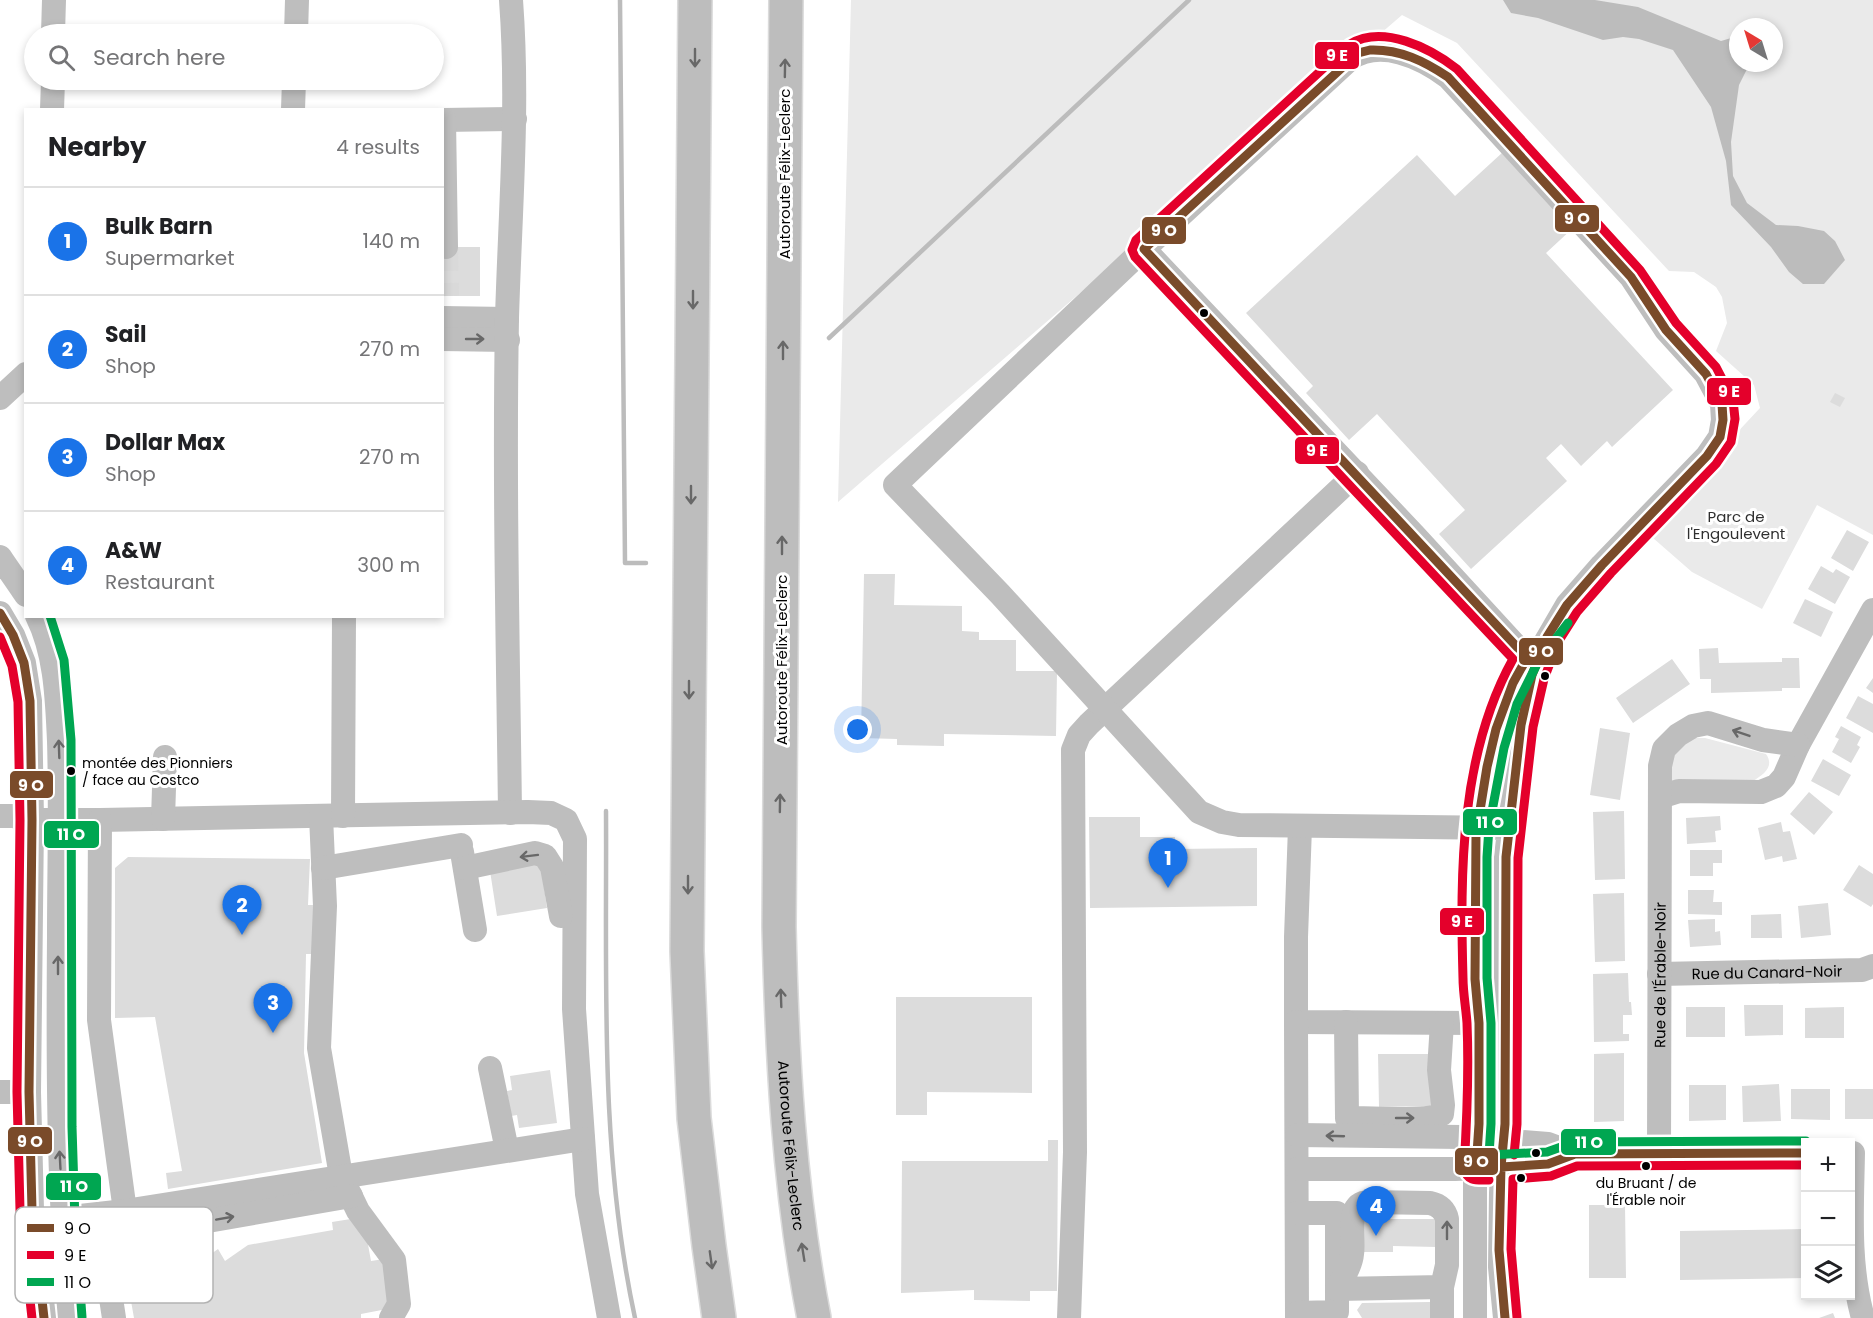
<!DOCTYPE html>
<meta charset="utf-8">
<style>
:root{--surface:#fff;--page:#f6f6f6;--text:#202124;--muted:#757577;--line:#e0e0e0;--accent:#1a73e8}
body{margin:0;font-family:Poppins,sans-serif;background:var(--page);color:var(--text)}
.controls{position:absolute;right:18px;bottom:18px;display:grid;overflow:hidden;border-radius:0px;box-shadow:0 3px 9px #0003}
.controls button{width:54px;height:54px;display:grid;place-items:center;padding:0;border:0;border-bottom:2px solid var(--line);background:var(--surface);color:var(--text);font:30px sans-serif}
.compass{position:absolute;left:1729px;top:18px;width:54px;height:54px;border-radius:50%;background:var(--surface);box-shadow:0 3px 9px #0003;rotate:322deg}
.you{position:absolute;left:858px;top:730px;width:21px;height:21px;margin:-15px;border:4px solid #fff;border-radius:50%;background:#1a73e8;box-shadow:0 0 0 9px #1a73e833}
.badge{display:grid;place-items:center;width:39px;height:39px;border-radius:50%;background:var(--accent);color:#fff;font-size:20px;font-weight:700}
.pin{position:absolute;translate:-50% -50px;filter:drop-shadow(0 2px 3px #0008)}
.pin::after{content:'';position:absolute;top:32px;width:21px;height:18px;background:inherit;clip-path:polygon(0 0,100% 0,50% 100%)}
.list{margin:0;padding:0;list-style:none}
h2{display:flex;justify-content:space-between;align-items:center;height:78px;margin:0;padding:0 24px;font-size:26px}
h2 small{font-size:20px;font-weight:400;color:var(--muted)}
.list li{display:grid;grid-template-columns:39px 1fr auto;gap:18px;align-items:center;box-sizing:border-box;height:108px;padding:0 24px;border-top:2px solid var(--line)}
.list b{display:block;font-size:22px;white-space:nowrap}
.list p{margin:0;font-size:20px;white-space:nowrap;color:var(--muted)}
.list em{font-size:20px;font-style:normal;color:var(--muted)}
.icon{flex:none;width:33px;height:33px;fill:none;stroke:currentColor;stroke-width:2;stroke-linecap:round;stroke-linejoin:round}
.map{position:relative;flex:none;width:1873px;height:1318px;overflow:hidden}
.search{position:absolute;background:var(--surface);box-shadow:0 3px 9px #0003;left:24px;top:24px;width:420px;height:66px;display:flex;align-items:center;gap:15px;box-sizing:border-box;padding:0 21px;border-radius:33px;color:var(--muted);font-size:22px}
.panel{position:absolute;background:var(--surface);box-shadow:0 3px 9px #0003;left:24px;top:108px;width:420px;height:510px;border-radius:0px}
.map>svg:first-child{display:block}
.green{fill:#eaeaea;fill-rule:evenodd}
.water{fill:#bcbcbc}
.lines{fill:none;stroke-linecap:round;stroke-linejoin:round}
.stream{stroke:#bcbcbc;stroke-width:4.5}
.building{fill:#dcdcdc}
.minor-tunnel{stroke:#d9d9d9;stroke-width:24;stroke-dasharray:24 12;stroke-linecap:butt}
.highway-casing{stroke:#dbdbdb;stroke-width:36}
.minor{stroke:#bebebe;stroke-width:24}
.highway{stroke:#bdbdbd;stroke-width:33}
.bus-1-casing{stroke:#fff;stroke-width:14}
.bus-2-casing{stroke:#fff;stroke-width:14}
.bus-3-casing{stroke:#fff;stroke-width:14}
.bus-1{stroke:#7a4b2a;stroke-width:9}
.bus-2{stroke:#e4002b;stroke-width:9}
.bus-3{stroke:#00a651;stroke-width:9}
.oneway{stroke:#686868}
.bus-dot{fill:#000;stroke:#fff;stroke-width:2}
.labels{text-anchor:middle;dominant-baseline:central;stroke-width:6;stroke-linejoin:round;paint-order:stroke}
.bus-label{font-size:14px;fill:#000;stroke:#fff;text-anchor:start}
.street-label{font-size:15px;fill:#000;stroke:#fff}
.park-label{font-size:15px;fill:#2f2f2f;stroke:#fff}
.key{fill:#fff;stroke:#b2b2b2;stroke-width:1.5}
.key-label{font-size:16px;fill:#000}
.line-badge{stroke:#fff;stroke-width:2}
.badge-label{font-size:16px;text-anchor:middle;font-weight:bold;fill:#fff}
</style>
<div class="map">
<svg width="1873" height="1318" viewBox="0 0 1873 1318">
<rect width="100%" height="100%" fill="#fff"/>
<path class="green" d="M851 0H1873V535L1817 505 1762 609 1692 572 1645 531 1760 408 1754 385 1716 351 1727 323 1722 297 1716 287 1694 272 1669 271 1457 43 1402 15 838 502ZM1738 27H1774V63H1738Z
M1692 738H1705L1766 754C1775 767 1763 775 1753 781H1672L1665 775 1664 763Z"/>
<path class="water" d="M1503 0H1595L1638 7 1721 41 1738 36V63H1756L1747 69 1739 85 1731 142 1733 176 1747 203 1776 225 1798 226 1824 231 1835 241 1845 260 1824 284H1803L1789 272 1771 247 1731 205 1726 161 1711 107 1673 50 1639 39 1623 37 1603 40 1538 18 1511 13Z"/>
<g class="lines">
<path class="stream" d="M620 0 625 563H646
M829 338 1189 0
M606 811C607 981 599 1151 635 1318"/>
</g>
<path class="building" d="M1503 152 1573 228 1546 253 1673 390 1612 447 1607 441 1581 466 1561 444 1546 458 1567 481 1471 569 1439 534 1465 510 1377 414 1349 440 1306 393 1313 386 1246 313 1417 155 1455 196Z
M442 247H480V296H442Z
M1835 393 1845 398 1840 407 1830 402Z
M1847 530 1869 542 1853 571 1831 558Z
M1821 566 1833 573 1836 569 1850 577 1835 604 1808 589Z
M864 574H895L894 605 962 606V631L979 632V640H1016V671H1057L1056 736 944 734V746L897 745V739L861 738Z
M1805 599 1833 612 1821 637 1793 623Z
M1718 648 1719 663 1782 662V658H1799L1800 688H1782V691L1711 693V679H1700L1699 649Z
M1672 659 1690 684 1633 723 1616 698Z
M1873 678V693L1866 688Z
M1858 696 1873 704V733L1846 718Z
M1841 726 1861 737 1857 745 1860 747 1851 763 1832 752 1839 739 1835 737Z
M1600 728 1630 733 1620 800 1590 795Z
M1823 759 1851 775 1839 796 1811 781Z
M1809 792 1833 812 1814 835 1790 814Z
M1624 811 1625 879 1595 880 1593 812Z
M1720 816 1721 830 1715 831 1716 842 1687 844 1686 818Z
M1089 817H1140V837H1175V849L1257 848V906L1090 908Z
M1781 822 1783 832 1790 831 1797 859 1783 862 1782 856 1765 860 1758 828Z
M1690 850H1722V863H1713V876H1690Z
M128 857 310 859 308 905H319L318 954H306L304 1053 322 1163 168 1189 166 1173 182 1171 155 1017 115 1018V868Z
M488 858 540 859 547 908 497 916Z
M1859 865 1873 874V904L1871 907 1843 890Z
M1688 890H1714L1713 902H1722V915L1688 914Z
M1624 893 1625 961 1595 962 1593 894Z
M1828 903 1831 935 1801 938 1798 906Z
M1781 914 1782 938H1751V915Z
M1715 919V932L1720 931 1721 945 1690 947 1688 920Z
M1628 973 1629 1002H1631L1632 1015H1623V1034H1629V1041L1594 1042 1593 974Z
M896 997H1032V1093L927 1092V1115H896Z
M1744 1005H1783V1035L1745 1036Z
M1686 1007H1725V1037H1686Z
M1844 1007V1038H1805V1008Z
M1624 1053V1121L1594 1122V1054Z
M1378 1054H1433L1434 1106 1379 1107Z
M550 1070 557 1123 519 1128 517 1115 511 1116 507 1091 512 1090 510 1076Z
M1779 1084 1781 1121 1743 1122 1742 1086Z
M1689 1085H1726V1120L1689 1121Z
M1791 1089H1830V1120L1791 1119Z
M1845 1089H1873V1119H1845Z
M1048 1140H1058L1057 1291H1030V1301L974 1300V1290L901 1293 902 1161H1048Z
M1589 1205H1625L1626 1278H1589Z
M357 1218 365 1228 371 1261 384 1259 392 1308 361 1314V1318H134L125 1267 146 1253 159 1273 185 1255 193 1267 218 1249 225 1261 248 1245 333 1230 332 1222Z
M1358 1219H1436L1437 1247 1393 1246V1252H1358Z
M1806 1229V1278L1680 1280V1231Z
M1430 1302 1434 1304 1430 1318H1362L1357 1310 1362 1303Z
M1833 1313 1835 1318H1819Z"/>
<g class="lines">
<path class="minor-tunnel" d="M446 247 447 296"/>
<g class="highway-casing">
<g id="highway">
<path d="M695 0 687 951 694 1118 709 1246 719 1318"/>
<path id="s3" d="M786 0 779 927C782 1058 789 1189 814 1318"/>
</g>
</g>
<g class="minor">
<path d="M53 34 54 0"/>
<path d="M296 34 297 0"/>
<path d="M52 110 53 80"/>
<path d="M293 110 294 80"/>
<path d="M442 120 515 119"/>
<path d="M444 120 446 247"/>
<path d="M1144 249 1415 536 1517 647 1528 656 1537 660"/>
<path d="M442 318 507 319"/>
<path d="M442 339 508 340"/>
<path d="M0 398 26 374"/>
<path d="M0 557 26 595"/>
<path d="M0 613 13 635 24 663 30 701 32 820 29 1092 32 1210 44 1318"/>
<path d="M37 616C56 654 57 700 59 741 61 806 59 871 59 937 58 1064 58 1191 70 1318"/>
<path d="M1660 797 1679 791 1761 792 1776 786 1784 777 1798 745 1873 610"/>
<path d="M510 813C508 648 504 483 507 318 510 212 519 106 511 0"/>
<path d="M0 816H13L32 820H100L528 812 551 813 566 820 575 839 574 1009 587 1194 609 1318"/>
<path d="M321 816 325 906 319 1048 341 1176 358 1211 394 1260 399 1304 391 1318"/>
<path d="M343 816 344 616"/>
<path d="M163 819 165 757"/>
<path d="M100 820 99 1020 125 1211"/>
<path d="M1300 827 1296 937V1022L1479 1023"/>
<path d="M462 852 475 930"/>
<path d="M323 868 461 845"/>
<path d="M465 868 535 853 545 856 552 867 561 916"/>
<path id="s1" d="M1659 974 1862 970 1873 966"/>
<path d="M1296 1022 1297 1318"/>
<path d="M1346 1022 1347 1118C1366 1118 1430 1122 1442 1114L1443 1105 1439 1070 1442 1023"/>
<path d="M490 1068 507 1150"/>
<path d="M0 1092H29"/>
<path d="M1297 1135 1462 1137 1548 1144 1575 1154"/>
<path id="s2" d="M1659 1153 1660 766 1664 749 1678 735 1693 726 1708 723 1763 740 1798 745"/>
<path d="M1853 1153C1852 1209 1848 1264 1863 1318"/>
<path d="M1297 1169H1455L1521 1166 1550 1164 1575 1154 1806 1153"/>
<path d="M1297 1213H1337V1312L1297 1313"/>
<path d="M62 1218 125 1211 583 1139"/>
<path d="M102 1239 114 1318"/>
<path d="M64 1246 351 1196"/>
<path d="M1442 1287 1447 1265V1219C1445 1210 1439 1205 1430 1203L1369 1202C1344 1203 1355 1238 1352 1254 1351 1266 1342 1279 1337 1289L1442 1287V1318"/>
<path d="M1069 1318 1075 1152 1073 750 1079 735 1089 724 1357 473"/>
<path d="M1475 1318V1183L1479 1124V1023L1475 979V847L1487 767 1496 729 1513 683 1526 659"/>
<path d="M1505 1318 1500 1267 1501 1193 1505 1124 1506 857 1521 725 1527 693 1542 648 1567 605 1602 565 1707 456 1720 437 1723 420 1722 404 1706 374 1666 330 1631 277 1448 77C1421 57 1380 38 1350 59L1144 249 895 485 1000 594 1199 812 1222 822 1239 825 1508 828"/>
</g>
<use href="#highway" class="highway"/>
<g class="bus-1-casing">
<path id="bus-1" d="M1370 50C1400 49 1424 61 1448 77L1631 277 1666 330 1706 374 1722 404 1723 420 1720 437 1707 456 1602 565 1567 605 1547 637 1532 675 1521 725 1506 857 1505 1124 1501 1167 1476 1168 1479 1124V1023L1475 979 1476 835 1487 767 1496 729 1513 683 1528 656 1517 647 1144 249 1358 53Z
M0 613 13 635 24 663 30 701 32 820 29 1092 32 1210 44 1318
M1501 1167 1499 1250 1505 1318
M1501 1167 1548 1164 1575 1154 1806 1153"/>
</g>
<g class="bus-2-casing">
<path id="bus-2" d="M0 637 12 666 18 702 20 820 17 1092 20 1210 32 1318
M1489 1180C1477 1180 1467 1182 1464 1168 1467 1120 1469 1071 1467 1023 1466 1008 1463 993 1463 978 1460 872 1460 754 1513 659L1135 257 1132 250 1136 240 1350 44C1383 24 1430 48 1457 69L1640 270 1676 323 1716 367 1733 400 1735 419 1731 442 1716 464 1611 573 1577 612 1558 642 1544 679 1533 727 1518 858 1517 1124 1514 1155
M1517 1317 1511 1249 1513 1179 1551 1176 1577 1166 1806 1165"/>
</g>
<g class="bus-3-casing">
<path id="bus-3" d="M50 616 64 660 71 740 72 1127 75 1222 82 1317
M1568 623 1538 662 1517 704 1504 748 1489 827 1487 857V978L1491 1023V1124L1489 1155 1547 1152 1575 1142 1806 1141"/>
</g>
<use href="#bus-1" class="bus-1"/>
<use href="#bus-2" class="bus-2"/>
<use href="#bus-3" class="bus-3"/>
</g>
<defs><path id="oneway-shaft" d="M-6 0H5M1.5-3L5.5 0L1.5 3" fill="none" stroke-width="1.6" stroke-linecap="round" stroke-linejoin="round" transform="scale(1.5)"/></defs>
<g class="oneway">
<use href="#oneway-shaft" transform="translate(695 58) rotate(90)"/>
<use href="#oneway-shaft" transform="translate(785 68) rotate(-89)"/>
<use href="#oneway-shaft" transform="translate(693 300) rotate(90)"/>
<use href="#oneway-shaft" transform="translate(475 339)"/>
<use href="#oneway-shaft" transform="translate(783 350) rotate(-90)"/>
<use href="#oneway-shaft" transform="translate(691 495) rotate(90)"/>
<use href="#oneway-shaft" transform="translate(782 545) rotate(-90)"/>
<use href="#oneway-shaft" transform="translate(689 690) rotate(90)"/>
<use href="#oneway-shaft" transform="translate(1741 733) rotate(-161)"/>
<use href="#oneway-shaft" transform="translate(59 749) rotate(-92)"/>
<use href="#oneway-shaft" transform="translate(780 803) rotate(-89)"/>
<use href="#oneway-shaft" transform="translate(529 856) rotate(173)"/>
<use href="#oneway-shaft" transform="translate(688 885) rotate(90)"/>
<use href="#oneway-shaft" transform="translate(58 965) rotate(-90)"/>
<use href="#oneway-shaft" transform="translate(781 998) rotate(-92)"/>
<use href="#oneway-shaft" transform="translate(1405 1118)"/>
<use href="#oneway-shaft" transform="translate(1335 1136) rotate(-178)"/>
<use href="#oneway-shaft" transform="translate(60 1160) rotate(-93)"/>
<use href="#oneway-shaft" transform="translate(225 1218) rotate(-10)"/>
<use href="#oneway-shaft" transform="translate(1447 1230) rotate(-90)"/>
<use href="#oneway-shaft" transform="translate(803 1252) rotate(-99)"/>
<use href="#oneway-shaft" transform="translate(711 1260) rotate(82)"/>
</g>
<g class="bus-dot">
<circle cx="1204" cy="313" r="5"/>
<circle cx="1545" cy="676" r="5"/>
<circle cx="71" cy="771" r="5"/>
<circle cx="1536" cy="1153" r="5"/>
<circle cx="1646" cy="1166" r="5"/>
<circle cx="1521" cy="1178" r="5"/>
</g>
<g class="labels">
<g class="bus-label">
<text x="82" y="763">montée des Pionniers<tspan x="82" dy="17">/ face au Costco</tspan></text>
<text x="1646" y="1183" text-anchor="middle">du Bruant / de<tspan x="1646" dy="17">l'Érable noir</tspan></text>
</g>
<g class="street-label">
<text transform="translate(784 174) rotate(-90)">Autoroute Félix-Leclerc</text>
<text transform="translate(781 660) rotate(-90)">Autoroute Félix-Leclerc</text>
<text stroke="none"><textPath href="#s1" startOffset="108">Rue du Canard-Noir</textPath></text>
<text stroke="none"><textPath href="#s2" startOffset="178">Rue de l'Érable-Noir</textPath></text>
<text stroke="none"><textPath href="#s3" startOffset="1146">Autoroute Félix-Leclerc</textPath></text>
</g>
<g class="park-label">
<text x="1736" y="516">Parc de<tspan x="1736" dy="17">l'Engoulevent</tspan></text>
</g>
</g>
<rect x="15" y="1207" width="198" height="96" rx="9" class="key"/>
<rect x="27" y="1224" width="27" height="8" fill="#7a4b2a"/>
<rect x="27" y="1251" width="27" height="8" fill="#e4002b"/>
<rect x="27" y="1278" width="27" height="8" fill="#00a651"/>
<g class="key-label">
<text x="64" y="1234">9 O</text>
<text x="64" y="1261">9 E</text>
<text x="64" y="1288">11 O</text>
</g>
<g class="line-badge">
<rect x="1314" y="41" width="46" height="29" rx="6" fill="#e4002b"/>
<rect x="1554" y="204" width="46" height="29" rx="6" fill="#7a4b2a"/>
<rect x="1141" y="216" width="46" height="29" rx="6" fill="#7a4b2a"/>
<rect x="1706" y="377" width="46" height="29" rx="6" fill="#e4002b"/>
<rect x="1294" y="436" width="46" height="29" rx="6" fill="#e4002b"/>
<rect x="1518" y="637" width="46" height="29" rx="6" fill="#7a4b2a"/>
<rect x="9" y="770" width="45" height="29" rx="6" fill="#7a4b2a"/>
<rect x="1462" y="808" width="56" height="28" rx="6" fill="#00a651"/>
<rect x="43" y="820" width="57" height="29" rx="6" fill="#00a651"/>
<rect x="1439" y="907" width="46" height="29" rx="6" fill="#e4002b"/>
<rect x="7" y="1126" width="46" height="29" rx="6" fill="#7a4b2a"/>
<rect x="1560" y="1128" width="57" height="28" rx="6" fill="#00a651"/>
<rect x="1454" y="1147" width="45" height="29" rx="6" fill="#7a4b2a"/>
<rect x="45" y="1172" width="57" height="29" rx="6" fill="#00a651"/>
</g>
<g class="badge-label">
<text x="1337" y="61">9 E</text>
<text x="1577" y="224">9 O</text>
<text x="1164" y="236">9 O</text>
<text x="1729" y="397">9 E</text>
<text x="1317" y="456">9 E</text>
<text x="1541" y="657">9 O</text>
<text x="31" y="791">9 O</text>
<text x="1490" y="828">11 O</text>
<text x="71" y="840">11 O</text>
<text x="1462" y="927">9 E</text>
<text x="30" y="1147">9 O</text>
<text x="1589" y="1148">11 O</text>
<text x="1476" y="1167">9 O</text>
<text x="74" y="1192">11 O</text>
</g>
</svg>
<div class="controls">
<button>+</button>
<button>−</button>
<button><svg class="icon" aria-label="layers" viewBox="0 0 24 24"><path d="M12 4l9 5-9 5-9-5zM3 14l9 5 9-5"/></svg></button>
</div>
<svg class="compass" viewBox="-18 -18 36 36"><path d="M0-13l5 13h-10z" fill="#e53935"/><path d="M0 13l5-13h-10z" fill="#757577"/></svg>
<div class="you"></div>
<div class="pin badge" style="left:1168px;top:888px">1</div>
<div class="pin badge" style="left:242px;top:935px">2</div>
<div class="pin badge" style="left:273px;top:1033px">3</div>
<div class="pin badge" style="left:1376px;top:1236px">4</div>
<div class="search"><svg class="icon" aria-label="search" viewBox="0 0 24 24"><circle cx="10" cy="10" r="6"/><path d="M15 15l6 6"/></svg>Search here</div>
<section class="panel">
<h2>Nearby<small>4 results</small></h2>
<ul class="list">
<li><span class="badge">1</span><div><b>Bulk Barn</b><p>Supermarket</p></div><em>140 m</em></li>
<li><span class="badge">2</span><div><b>Sail</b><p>Shop</p></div><em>270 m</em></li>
<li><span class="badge">3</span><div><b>Dollar Max</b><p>Shop</p></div><em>270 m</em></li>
<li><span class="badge">4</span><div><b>A&amp;W</b><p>Restaurant</p></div><em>300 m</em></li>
</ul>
</section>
</div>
